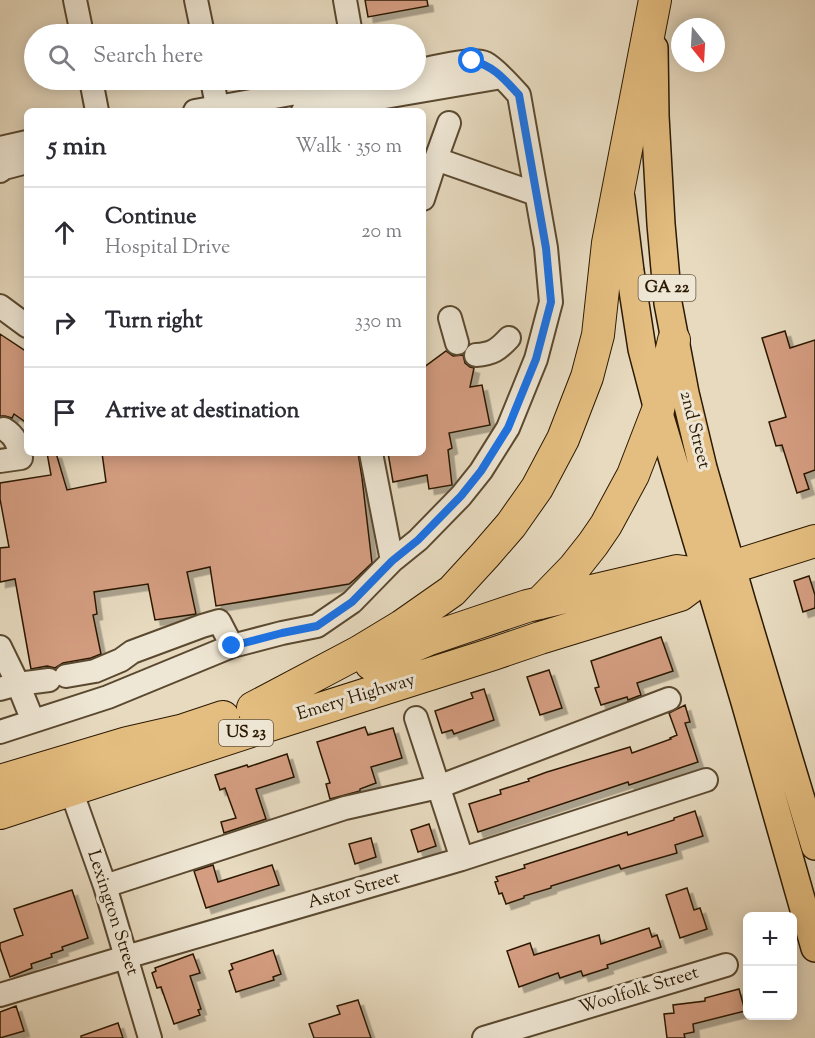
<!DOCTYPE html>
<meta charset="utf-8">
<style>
:root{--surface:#fff;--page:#f7f7f7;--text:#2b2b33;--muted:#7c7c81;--line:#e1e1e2}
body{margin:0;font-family:"Sorts Mill Goudy",serif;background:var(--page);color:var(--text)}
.controls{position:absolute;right:18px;bottom:18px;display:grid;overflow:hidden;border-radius:9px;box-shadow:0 3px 15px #0003}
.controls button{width:54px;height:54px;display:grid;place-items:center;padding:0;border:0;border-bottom:2px solid var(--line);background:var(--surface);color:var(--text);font:30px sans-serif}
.compass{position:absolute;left:671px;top:18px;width:54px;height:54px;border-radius:50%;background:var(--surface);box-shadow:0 3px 15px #0003;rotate:162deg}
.stop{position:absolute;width:18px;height:18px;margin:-14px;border:4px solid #1a73e8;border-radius:50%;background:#fff}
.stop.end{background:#1a73e8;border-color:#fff;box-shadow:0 2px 6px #0008}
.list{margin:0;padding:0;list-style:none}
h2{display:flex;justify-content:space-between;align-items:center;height:78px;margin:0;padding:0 24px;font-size:26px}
h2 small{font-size:20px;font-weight:400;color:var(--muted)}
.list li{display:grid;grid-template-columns:39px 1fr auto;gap:18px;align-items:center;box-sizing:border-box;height:90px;padding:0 24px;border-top:2px solid var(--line)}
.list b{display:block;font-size:22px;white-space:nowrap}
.list p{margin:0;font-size:20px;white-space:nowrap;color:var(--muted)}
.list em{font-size:20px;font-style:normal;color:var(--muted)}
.icon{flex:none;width:33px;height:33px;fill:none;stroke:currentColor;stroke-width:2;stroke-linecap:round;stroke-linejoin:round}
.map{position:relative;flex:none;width:815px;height:1038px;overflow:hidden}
.search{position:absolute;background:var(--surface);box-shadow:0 3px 15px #0003;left:24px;top:24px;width:402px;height:66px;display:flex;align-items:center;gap:15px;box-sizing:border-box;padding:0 21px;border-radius:33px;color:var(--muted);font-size:22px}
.panel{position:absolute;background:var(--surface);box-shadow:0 3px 15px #0003;left:24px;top:108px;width:402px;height:348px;border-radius:9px}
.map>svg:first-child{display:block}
.building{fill:#d49d81;stroke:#2b1901;stroke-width:1.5;filter:url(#shadow)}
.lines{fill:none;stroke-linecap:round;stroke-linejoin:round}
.minor-casing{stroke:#5a4930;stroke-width:26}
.major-casing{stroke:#2b1901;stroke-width:30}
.highway-casing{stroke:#2b1901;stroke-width:34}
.minor{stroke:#efe7d5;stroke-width:22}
.major{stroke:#e4bd80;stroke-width:27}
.highway{stroke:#e4bd80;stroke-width:32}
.route{stroke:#1a73e8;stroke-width:8}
.labels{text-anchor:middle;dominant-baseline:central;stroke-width:6;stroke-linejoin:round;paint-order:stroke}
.shield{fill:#efe7d5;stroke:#665741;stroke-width:1.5}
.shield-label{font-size:16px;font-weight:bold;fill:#2b1901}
.street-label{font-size:18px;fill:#2b1901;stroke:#efe7d5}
</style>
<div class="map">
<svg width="815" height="1038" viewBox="0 0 815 1038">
<defs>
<filter id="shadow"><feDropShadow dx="5.5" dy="5.5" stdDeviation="0" flood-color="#0004"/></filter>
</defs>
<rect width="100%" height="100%" fill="#e7dabf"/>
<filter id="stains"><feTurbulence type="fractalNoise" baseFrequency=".00333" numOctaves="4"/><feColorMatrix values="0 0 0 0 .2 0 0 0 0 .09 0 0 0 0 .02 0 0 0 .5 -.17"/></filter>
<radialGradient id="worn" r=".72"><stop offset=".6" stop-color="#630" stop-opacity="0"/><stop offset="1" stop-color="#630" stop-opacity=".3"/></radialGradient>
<path class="building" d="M365 0H427L428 6 368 17Z
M785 331 790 348 815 340V470L804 474 809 489 797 493 782 445 776 446 769 422 786 417 762 338Z
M0 334 27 352V423L14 414 12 418 5 416H0Z
M446 351 453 356 463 355 465 363 470 367 474 368 470 387 482 385 490 425 449 433 452 448 448 450 452 485 429 489 427 475 393 482 388 453H423V368Z
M47 453H56L67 490 106 482 102 453H358L362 478 372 563 354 580 349 584 216 606 210 567 187 572 196 614 155 620 148 584 94 592 97 614 93 615 101 654 91 658 63 663 55 668 47 666 31 669 15 579 0 582V548L9 547 0 499V483L51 475Z
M809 576 815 595V608L803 612 794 581Z
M661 637 673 671 637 683 641 695 628 700 627 697 601 705 595 688 599 687 591 661Z
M549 670 562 708 540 715 527 677Z
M484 689 494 720 454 734 452 730 442 733 435 711 473 698 471 693Z
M685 705 690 722 685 723 698 762 629 785 628 782 478 832 469 804 501 794 500 790 529 781 528 779 547 772 630 747 632 753 671 739 670 738 677 735 669 713Z
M365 727 368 735 393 728 402 758 371 767 376 783 360 789V791L330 799 326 784 330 783 317 742Z
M287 754 294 777 256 789 266 819 224 833 221 822 236 818 225 788 220 790 215 775 247 765 248 767Z
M695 811 703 836 675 845 677 853 621 869 619 865 551 886V888L524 896V898L506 904 502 893 499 894 495 882 498 881 496 877 525 868 524 865 627 832 628 835 674 820V818Z
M429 824 436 846 418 852 411 830Z
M371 838 376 857 355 864 349 844Z
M213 865 218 882 272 865 279 885 206 908 194 871Z
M687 888 694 910 700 908 707 929 680 938 666 895Z
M72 890 88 938 62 947 63 950 51 954 52 957 31 964 32 968 10 977 0 948V943L23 935 14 909Z
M649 928 652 937 657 935 661 947 607 965 608 968 583 976 581 971 560 978 558 973 519 987 507 951 530 943 534 955 599 935 601 944Z
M273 950 281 974 273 977 274 980 236 992 229 971 233 969 231 964Z
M193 954 200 973 190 976 201 1009 198 1010 200 1015 174 1024 161 987 157 988 152 973 156 971 155 968Z
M739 989 745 1011 693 1024 694 1032 684 1034 685 1038H667L664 1014 674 1013 673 1005 705 1001V998Z
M358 1000 371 1038H314L309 1024 340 1014 337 1006Z
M16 1006 24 1031 0 1038V1012Z
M118 1023 123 1038H81V1036Z"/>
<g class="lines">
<g class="minor-casing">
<path id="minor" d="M75 0 82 34
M196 0 203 34
M345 0 351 34
M91 80 97 111
M212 80 218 111
M195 111 369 80
M303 111 502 77
M449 123 436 159 536 194
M0 148 27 142
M0 171 4 168 27 162
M423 199 436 159
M0 306 27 326
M450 318 457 343
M476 355C492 354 498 350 509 338
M371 453 392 561
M0 461 21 458C18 445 16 436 4 429
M0 647 18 684 49 680
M66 676 95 671 121 660 132 652 202 626 219 621 232 646 282 633 317 626 352 602 392 561 418 540 461 496 481 471 508 428 536 359 551 302 546 248 519 95C511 86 496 69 485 63 472 57 431 68 416 71
M0 689 18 684 33 721
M416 718 462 859
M0 732 108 697 232 646
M71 790 105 886 150 1038
M105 886 345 808 438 787 669 699
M0 995 126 957 462 859 706 780
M484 1038 726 965"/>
</g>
<g class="major-casing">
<path id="major" d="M654 48 655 116 661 224 668 303 685 393 703 468 742 603 815 846
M621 198 630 271 642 349 658 410 745 702 815 948"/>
</g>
<g class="highway-casing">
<path id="highway" d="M540 603 574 568 593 544 606 525 633 475 658 410 674 340
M371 664 429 639 527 606 677 571 707 575
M253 708 359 652 402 626 452 591 485 555 511 525 537 488 563 439 587 377 598 335 608 243 655 0
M0 781 127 743 184 730 223 717
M0 813 257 729 493 654 540 638 680 595 707 575 815 541"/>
</g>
<use href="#minor" class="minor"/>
<use href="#major" class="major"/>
<use href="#highway" class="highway"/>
</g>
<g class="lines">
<path class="route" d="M232 646 282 633 317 626 352 602 392 561 418 540 461 496 481 471 508 428 536 359 551 302 546 248 519 95C505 80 493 65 472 61"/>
</g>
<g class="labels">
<g class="shield">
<rect x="638.5" y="275" width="57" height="26" rx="4.5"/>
<rect x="219" y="720" width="54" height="26" rx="4.5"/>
</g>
<g class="shield-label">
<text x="667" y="288">GA 22</text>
<text x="246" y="733">US 23</text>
</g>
<g class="street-label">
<text transform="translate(694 430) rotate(76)">2nd Street</text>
<text transform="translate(356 698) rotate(-17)">Emery Highway</text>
<text transform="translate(354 891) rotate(-16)">Astor Street</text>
<text transform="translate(112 913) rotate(72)">Lexington Street</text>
<text transform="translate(639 991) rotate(-17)">Woolfolk Street</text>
</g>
</g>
<rect width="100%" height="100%" filter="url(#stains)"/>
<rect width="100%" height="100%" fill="url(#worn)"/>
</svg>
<div class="controls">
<button>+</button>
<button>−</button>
</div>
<svg class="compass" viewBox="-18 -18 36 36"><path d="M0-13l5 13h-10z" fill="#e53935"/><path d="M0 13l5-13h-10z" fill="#7c7c81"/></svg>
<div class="stop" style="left:472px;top:61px"></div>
<div class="stop end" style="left:232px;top:646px"></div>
<div class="search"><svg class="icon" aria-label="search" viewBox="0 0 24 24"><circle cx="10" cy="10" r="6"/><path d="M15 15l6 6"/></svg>Search here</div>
<section class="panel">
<h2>5 min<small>Walk · 350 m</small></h2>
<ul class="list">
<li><svg class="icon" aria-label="ahead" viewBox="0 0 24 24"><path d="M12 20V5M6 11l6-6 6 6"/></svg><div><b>Continue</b><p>Hospital Drive</p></div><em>20 m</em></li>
<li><svg class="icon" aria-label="right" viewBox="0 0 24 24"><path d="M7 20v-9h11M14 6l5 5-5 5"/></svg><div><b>Turn right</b></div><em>330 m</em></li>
<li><svg class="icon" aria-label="arrive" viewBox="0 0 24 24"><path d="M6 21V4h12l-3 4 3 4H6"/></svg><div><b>Arrive at destination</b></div></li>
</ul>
</section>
</div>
